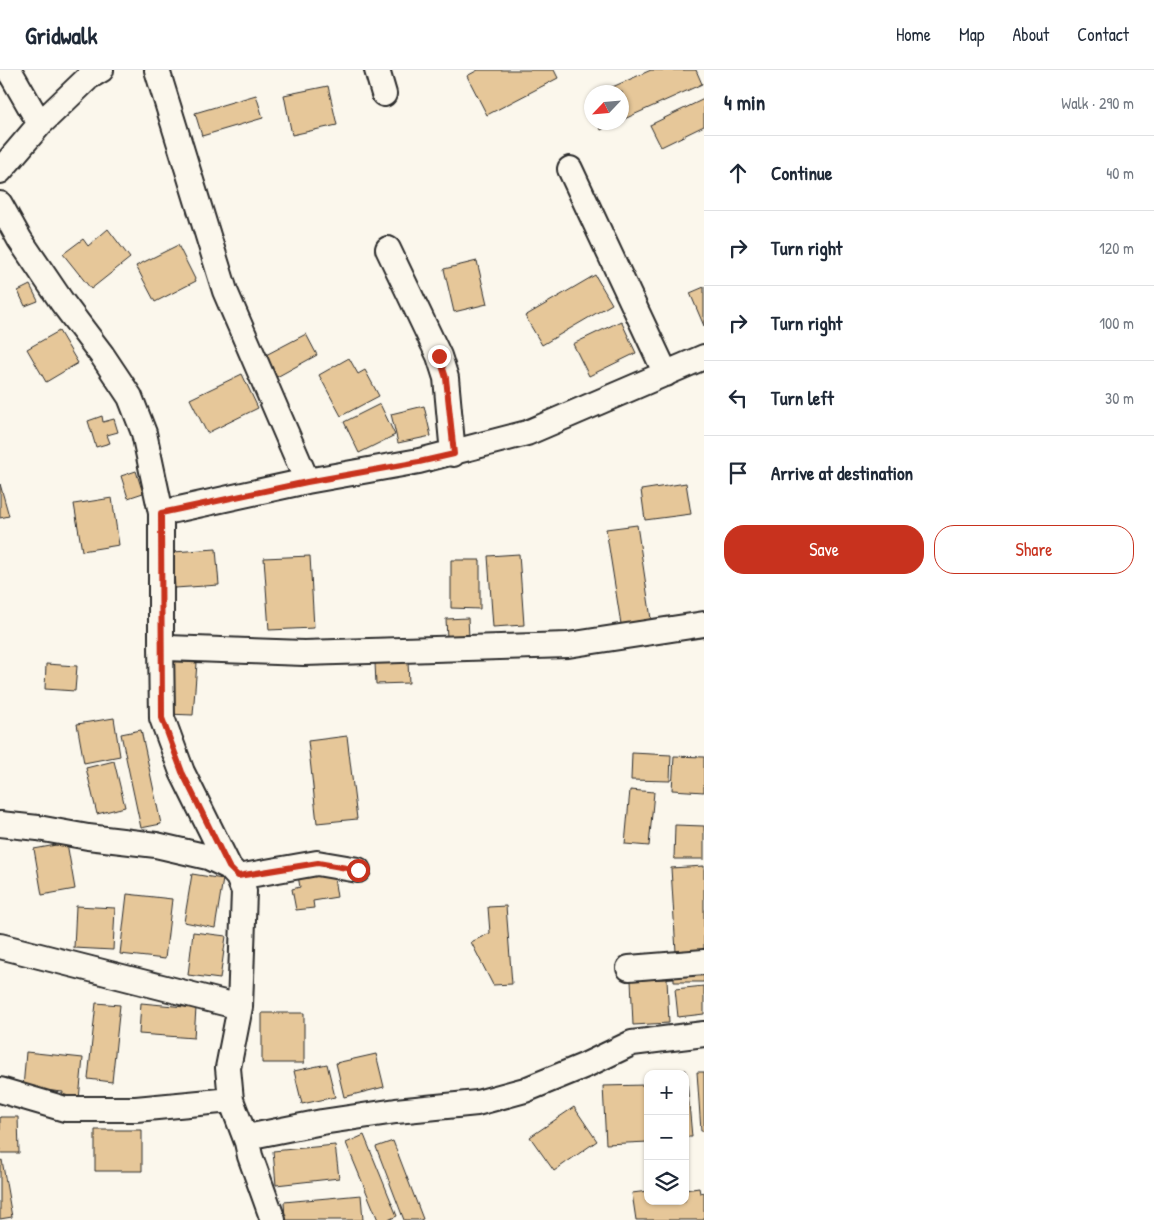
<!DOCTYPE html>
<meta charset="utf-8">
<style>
:root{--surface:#fff;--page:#f2f2f3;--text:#1f2937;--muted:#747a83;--line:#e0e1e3;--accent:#c8321e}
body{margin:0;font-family:"Patrick Hand",sans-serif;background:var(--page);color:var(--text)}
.controls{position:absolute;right:15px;bottom:15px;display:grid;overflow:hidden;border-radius:10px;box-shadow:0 1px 4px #0004}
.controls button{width:45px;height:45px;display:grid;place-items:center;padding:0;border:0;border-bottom:1px solid var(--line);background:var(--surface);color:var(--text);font:25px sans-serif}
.compass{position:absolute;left:584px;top:15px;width:45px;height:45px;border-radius:50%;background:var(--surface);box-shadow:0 1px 4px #0004;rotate:244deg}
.stop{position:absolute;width:15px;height:15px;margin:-11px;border:4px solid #c8321e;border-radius:50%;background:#fff}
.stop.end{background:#c8321e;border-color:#fff;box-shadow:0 1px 5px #0008}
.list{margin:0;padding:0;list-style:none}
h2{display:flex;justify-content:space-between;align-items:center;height:65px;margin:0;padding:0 20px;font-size:21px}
h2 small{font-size:16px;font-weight:400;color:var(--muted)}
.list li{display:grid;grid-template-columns:32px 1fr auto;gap:15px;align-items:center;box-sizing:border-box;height:75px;padding:0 20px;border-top:1px solid var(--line)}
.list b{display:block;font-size:19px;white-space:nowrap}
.list em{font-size:16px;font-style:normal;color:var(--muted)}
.actions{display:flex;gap:10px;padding:15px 20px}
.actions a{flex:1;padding:11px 0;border:1px solid var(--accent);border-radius:20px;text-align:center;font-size:18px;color:var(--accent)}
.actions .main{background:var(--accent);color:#fff}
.icon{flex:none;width:28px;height:28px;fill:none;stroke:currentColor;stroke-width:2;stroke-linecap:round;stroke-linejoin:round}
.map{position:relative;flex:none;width:704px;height:1150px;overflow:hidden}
header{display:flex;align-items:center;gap:30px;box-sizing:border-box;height:70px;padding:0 25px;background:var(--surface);border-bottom:1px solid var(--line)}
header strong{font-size:24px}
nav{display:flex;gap:28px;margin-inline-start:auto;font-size:18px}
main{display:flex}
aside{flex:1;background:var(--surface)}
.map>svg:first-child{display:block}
.building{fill:#e6c799;stroke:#2b2b2b}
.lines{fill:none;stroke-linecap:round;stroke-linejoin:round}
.minor-casing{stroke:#2b2b2b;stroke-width:28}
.minor{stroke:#fbf7ec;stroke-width:24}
.route{stroke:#c8321e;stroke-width:6}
</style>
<header>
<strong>Gridwalk</strong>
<nav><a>Home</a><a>Map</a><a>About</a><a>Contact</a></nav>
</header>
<main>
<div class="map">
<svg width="704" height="1150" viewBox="0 0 704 1150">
<rect width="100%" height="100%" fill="#fbf7ec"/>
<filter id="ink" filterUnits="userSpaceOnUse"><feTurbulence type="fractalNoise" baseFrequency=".02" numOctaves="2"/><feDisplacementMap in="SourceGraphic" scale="10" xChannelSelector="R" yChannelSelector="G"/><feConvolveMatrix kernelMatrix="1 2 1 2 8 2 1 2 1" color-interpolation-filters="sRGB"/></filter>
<g filter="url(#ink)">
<path class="building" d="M478 0H554L558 8 487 45 467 6Z
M651 0H696L702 14 622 50V22H601Z
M328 16 337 55 292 65 284 25Z
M256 25 263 48 202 66 195 43Z
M704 29V56L661 77 650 55Z
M598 52H617L601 60Z
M108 159 130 188 91 219 63 184 83 169 88 176Z
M178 175 196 211 155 232 136 196Z
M477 191 487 234 454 242 444 199Z
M595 205 612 234 542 275 525 246Z
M30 215 38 231 25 236 18 221Z
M704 217V256L690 223Z
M621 251 636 283 589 306 573 274Z
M59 261 78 293 46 312 27 279Z
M306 264 317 285 275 308 264 286Z
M349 288 358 304 365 300 379 326 341 346 319 305Z
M242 304 258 338 207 363 190 329Z
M380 334 395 365 359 383 344 352Z
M424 336 431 366 398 373 391 344Z
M102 346 103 352 114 349 118 362 107 365 110 373 96 377 88 351Z
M136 401 143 423 128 428 121 406Z
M686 413 691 444 645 450 641 420Z
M0 414 9 446 0 448Z
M112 428 119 475 82 481 74 434Z
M637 455 651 549 621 554 606 459Z
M216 479 219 515 175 518 173 482Z
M519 484 524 555 493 557 488 486Z
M310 486 314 558 269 560 264 488Z
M451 490H480V539L451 538Z
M468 548 469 567 447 568 446 549Z
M169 591 197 593 193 645 166 644Z
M408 592 409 613 376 614 375 593Z
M46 594 77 596 75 621 45 619Z
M114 648 120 686 84 693 77 654Z
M141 660 161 754 141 758 121 664Z
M347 666 357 749 317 753 308 671Z
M632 683 671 685 670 711 631 710Z
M674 686 704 687V722L672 720Z
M114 691 125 737 97 744 86 698Z
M630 720 654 722 649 776 625 774Z
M675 755 704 756V789H674Z
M67 773 75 819 42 825 34 779Z
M704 796V880L676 882 671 798Z
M333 801 337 827 313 831 314 838 296 840 292 819 300 817 298 806Z
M192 804 223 809 215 858 184 852Z
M127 824 172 829 165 889 120 884Z
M76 836 115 838 113 880 74 878Z
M506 836 512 914 493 915 471 872 490 863 488 837Z
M193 862 226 866 220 909 188 905Z
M674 898H704V912H674Z
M667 909 669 953 633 955 631 910Z
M704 916V944L678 947 675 919Z
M96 933 120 935 112 1012 88 1009Z
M141 933 196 938 194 968 139 964Z
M262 943H304V993H262Z
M26 982 83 988 79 1029 62 1028 63 1022 23 1018Z
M376 984 384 1017 344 1027 336 993Z
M327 994 335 1027 302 1034 294 1001Z
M686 1000 692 1067H685V1004L652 1003Z
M697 1002H704V1061H701Z
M645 1015 648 1072 606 1074 603 1016Z
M574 1037 597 1071 554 1101 530 1067Z
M0 1047H18L19 1083H0Z
M95 1060H142V1101H95Z
M364 1065 397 1146 388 1150H378L346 1073Z
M393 1071 423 1149 420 1150H404L376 1077Z
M335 1075 339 1108 276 1115 273 1081Z
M2 1090 12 1147 0 1149V1091Z
M699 1118 700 1123 704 1122V1150H636L632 1123 648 1121V1131H685V1120Z
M361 1125 363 1150H285L284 1132Z"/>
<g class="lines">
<g class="minor-casing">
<path id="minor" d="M9 0 40 54
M157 0 225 221 307 411
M377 0 384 24
M570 99 666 304
M0 101 40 54 89 7 101 0
M0 134 20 170 62 232 102 285 130 327 144 363 161 443V574L168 578 304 583 568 575 704 554
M388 179 439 286 446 308 453 384
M161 443 307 411 419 391 527 363 704 287
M161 574 162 648 182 702 229 797
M0 754 38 758 88 767 156 775 208 787 229 797 238 807 244 821 240 937 228 998 231 1030 247 1072
M238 807 317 793 358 800
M0 876 240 937
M629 898 704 892
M0 1020 65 1039H136L231 1030
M273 1150 250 1086 247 1072 252 1066 322 1052 396 1041 477 1033 525 1020 586 995 632 973 704 964"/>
</g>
<use href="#minor" class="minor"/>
</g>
</g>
<g class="lines" filter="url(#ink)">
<path class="route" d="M358 800 318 793 238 806 229 797 182 702 162 648 161 443 307 412 419 392 454 384 446 308 439 286"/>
</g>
</svg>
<div class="controls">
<button>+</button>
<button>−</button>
<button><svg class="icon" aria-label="layers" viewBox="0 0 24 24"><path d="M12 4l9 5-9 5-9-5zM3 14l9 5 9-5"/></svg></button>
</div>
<svg class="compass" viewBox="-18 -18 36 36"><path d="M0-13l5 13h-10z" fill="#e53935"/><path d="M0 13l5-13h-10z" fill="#747a83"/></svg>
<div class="stop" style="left:358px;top:800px"></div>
<div class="stop end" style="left:439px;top:286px"></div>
</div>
<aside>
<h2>4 min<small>Walk · 290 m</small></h2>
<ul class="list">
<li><svg class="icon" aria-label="ahead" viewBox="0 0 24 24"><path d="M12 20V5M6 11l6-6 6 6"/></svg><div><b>Continue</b></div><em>40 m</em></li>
<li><svg class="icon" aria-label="right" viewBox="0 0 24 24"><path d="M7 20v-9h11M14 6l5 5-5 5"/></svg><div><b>Turn right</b></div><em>120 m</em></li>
<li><svg class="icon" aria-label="right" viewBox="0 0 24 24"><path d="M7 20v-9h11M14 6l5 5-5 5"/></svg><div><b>Turn right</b></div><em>100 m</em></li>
<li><svg class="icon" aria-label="left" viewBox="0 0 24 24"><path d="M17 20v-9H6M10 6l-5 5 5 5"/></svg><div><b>Turn left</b></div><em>30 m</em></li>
<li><svg class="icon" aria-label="arrive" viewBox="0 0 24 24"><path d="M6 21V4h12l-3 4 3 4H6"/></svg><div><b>Arrive at destination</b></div></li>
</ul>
<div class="actions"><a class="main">Save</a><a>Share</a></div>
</aside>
</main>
